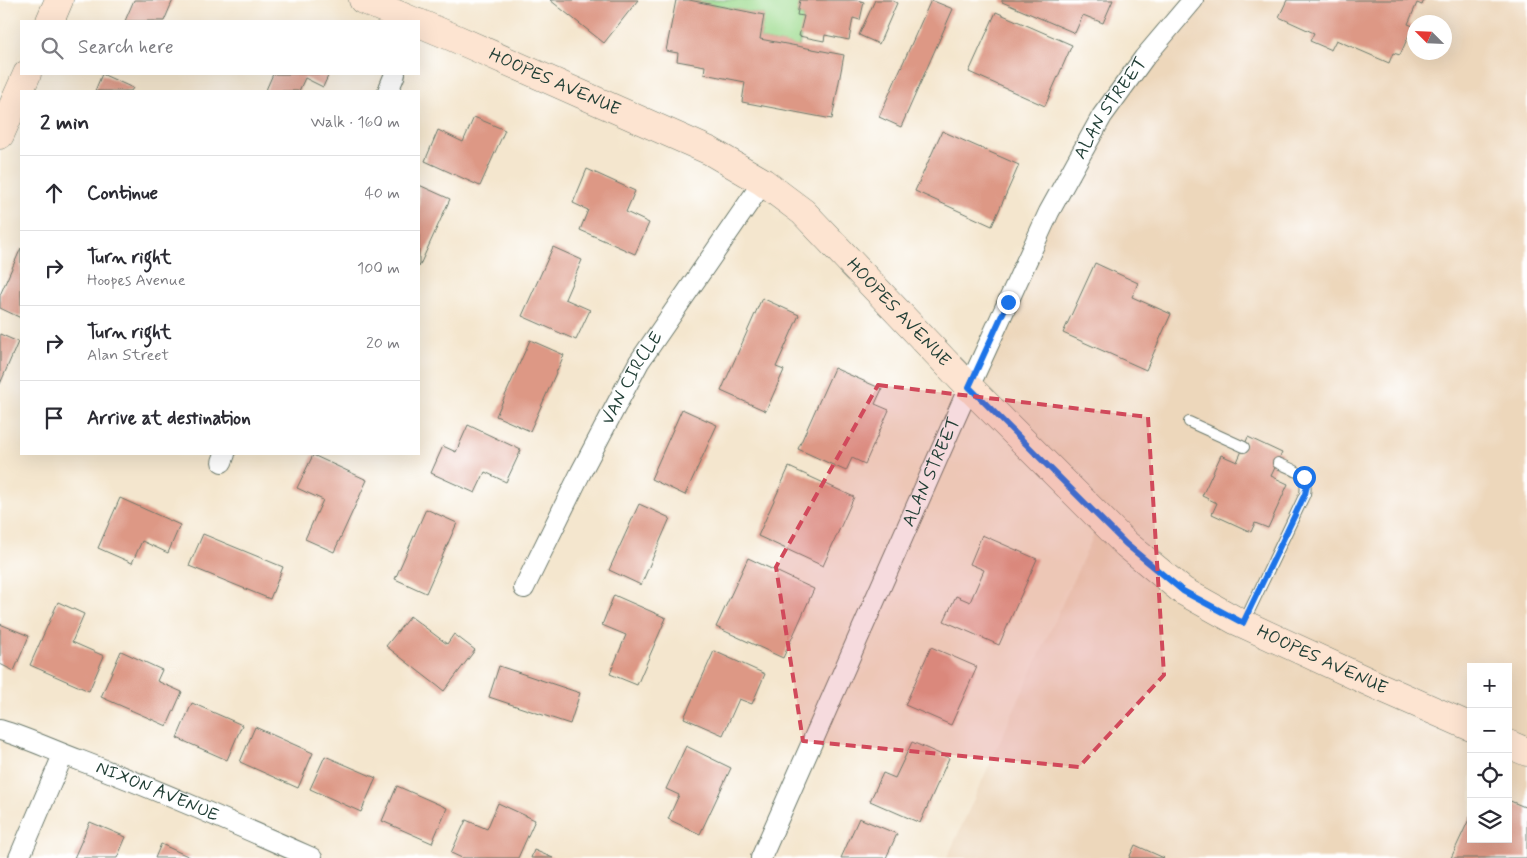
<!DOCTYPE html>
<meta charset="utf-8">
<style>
:root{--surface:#fff;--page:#f7f7f7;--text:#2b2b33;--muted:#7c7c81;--line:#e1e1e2}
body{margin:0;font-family:Mynerve,sans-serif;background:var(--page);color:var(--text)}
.controls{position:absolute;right:15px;bottom:15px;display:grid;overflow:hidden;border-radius:0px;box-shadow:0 5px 20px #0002}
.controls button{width:45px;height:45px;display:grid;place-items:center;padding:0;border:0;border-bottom:1px solid var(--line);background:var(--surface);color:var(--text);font:25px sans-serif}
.compass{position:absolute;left:1407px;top:15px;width:45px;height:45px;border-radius:50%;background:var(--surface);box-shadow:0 5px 20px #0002;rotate:294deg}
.stop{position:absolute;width:15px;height:15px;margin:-11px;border:4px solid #1a73e8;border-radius:50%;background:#fff}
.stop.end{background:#1a73e8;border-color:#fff;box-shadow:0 1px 5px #0008}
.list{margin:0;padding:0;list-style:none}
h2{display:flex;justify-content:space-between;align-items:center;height:65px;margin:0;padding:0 20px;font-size:21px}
h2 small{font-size:16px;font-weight:400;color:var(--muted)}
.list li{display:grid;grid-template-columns:32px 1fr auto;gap:15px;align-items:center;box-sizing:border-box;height:75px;padding:0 20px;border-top:1px solid var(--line)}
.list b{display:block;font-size:19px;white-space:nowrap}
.list p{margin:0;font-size:16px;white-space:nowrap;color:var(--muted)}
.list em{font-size:16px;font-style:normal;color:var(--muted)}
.icon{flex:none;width:28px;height:28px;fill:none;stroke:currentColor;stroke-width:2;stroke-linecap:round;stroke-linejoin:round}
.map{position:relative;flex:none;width:1527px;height:858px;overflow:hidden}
.search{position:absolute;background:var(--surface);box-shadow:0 5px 20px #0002;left:20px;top:20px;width:400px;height:55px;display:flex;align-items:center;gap:12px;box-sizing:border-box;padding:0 18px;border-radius:0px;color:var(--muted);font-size:19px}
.panel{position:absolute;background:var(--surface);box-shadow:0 5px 20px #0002;left:20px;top:90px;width:400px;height:365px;border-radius:0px}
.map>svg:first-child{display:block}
.built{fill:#edd7bb;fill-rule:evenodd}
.green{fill:#9edb8f;stroke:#5e8c62}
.building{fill:#dd9885}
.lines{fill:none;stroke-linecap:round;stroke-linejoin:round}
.lane-casing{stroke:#6a786a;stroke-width:12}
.street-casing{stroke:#6a786a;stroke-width:22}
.secondary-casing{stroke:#6a786a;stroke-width:29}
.lane{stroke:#fff;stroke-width:10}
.street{stroke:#fff;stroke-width:20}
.secondary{stroke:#fde4d1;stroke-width:28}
.route{stroke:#1a73e8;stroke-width:6}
.marked{fill:#d1495b;fill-opacity:0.2;stroke:#d1495b;stroke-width:4;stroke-dasharray:10 6;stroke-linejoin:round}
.labels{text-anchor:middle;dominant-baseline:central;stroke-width:4;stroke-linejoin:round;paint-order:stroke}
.street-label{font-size:18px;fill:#1f3d34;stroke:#fff}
</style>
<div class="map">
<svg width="1527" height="858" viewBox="0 0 1527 858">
<rect width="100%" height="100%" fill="#fff"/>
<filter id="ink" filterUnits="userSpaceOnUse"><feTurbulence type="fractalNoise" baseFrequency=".02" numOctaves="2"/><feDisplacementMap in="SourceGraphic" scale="10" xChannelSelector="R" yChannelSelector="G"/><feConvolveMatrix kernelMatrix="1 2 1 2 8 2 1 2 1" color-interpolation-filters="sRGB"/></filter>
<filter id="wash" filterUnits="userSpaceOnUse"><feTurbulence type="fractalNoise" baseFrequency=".0096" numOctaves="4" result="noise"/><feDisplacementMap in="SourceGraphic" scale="20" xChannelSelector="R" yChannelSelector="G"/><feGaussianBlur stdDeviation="1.12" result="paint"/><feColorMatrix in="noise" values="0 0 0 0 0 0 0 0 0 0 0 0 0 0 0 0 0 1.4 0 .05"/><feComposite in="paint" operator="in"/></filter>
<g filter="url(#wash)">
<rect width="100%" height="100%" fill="#f4e6ce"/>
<path class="built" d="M1193 0H1527V858H947L1101 519 969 387 1102 116ZM1414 22H1444V52H1414ZM1471 667H1508V839H1471Z"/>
<path class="green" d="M689 0H800L797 15 804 16 799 47 760 39 764 15Z"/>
<g id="blocks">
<path class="building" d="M134 0H173L164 21H125Z
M550 0H638L604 43Z
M676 0H689L764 15 760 39 844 55 832 119 742 102 745 82 704 74 705 66 677 61 678 53 666 51Z
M800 0H857L864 2 860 20 853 18 849 40 825 35 824 41 799 36 804 16 797 15Z
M875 0H891L897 3 879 44 859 35Z
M931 0 953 9 901 127 879 117Z
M1002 0H1113L1103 23 1083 15 1075 33 1002 2Z
M1287 0H1424L1422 5 1417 3 1408 24 1413 26 1400 55 1393 53 1389 63 1336 40 1331 50 1310 41 1314 33 1279 17Z
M996 12 1072 45 1045 106 969 72Z
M102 74 133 88 131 91H95Z
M273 74H329L323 87 305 78 299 91H270L266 90Z
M474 117 505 130 480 186 425 161 438 130 463 142Z
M942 131 1019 165 992 226 915 191Z
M587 169 635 191 626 212 649 223 635 254 580 230 588 210 573 203Z
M419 185 450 199 419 267Z
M553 247 582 260 565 299 590 310 576 340 522 316Z
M21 248V318L0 308V295Z
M1095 263 1138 283 1132 297 1171 314 1146 370 1063 333Z
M762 298 799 315 776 367 784 370 766 411 721 391Z
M0 334 18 342 0 384Z
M530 340 564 355 530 431 496 416Z
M834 368 882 389 875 404 889 410 865 464 852 458 846 471 798 449Z
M682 409 717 425 685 495 651 479Z
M468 425 521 450 506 482 485 472 475 493 431 473 443 446 456 452Z
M1248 437 1282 453 1271 476 1288 484 1268 528 1255 523 1251 532 1212 514 1217 503 1202 496 1221 455 1237 462Z
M313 455 367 480 334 552 305 539 323 500 297 488Z
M789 467 854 497 823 566 758 536Z
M120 498 180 525 168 553 142 541 132 563 98 548Z
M639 504 670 518 641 585 609 570Z
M426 509 457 523 426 593 395 579Z
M203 534 283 567 270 599 189 566Z
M982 535 1037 559 999 645 944 621 956 596 970 602 984 570 970 564Z
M748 558 814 589 783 658 716 627Z
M614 595 666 618 637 685 610 674 626 635 602 625Z
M58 602 84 614 72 642 104 656 89 691 30 665Z
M410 616 447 644 454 634 475 650 444 691 386 646Z
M0 624 29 636 14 671 0 664Z
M931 647 977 667 951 725 905 705Z
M121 651 162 670 157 681 182 692 167 726 101 697Z
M714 651 765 674 752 704 739 699 723 735 684 718Z
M499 666 580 693 570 724 489 697Z
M192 703 242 725 227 760 177 738Z
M255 727 313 753 298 788 240 762Z
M912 742 949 758 920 823 870 801 883 773 895 778Z
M686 746 731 768 700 834 668 819 679 795 666 789Z
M325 756 376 778 361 812 310 789Z
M397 786 447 808 432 843 382 821Z
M1508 800 1527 808V858H1451L1471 815V839H1508Z
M498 803 535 820 518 858H462L451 853 466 820 487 829Z
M859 818 897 834 886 858H841Z
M90 822 126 837 117 858H74Z
M161 844 192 858H155Z
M1135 845 1164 858H1129Z
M534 850 553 858H531Z"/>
</g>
</g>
<g filter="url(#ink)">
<use href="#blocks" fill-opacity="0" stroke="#6a786a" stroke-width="1"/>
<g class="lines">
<g class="lane-casing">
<path id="lane" d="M1189 422 1244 447
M1244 622 1305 494C1309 473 1294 470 1278 463"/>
</g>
<g class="street-casing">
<g id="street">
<path d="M388 91 395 74"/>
<path d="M222 462 225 454"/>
<path id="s1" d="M524 588 581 472 639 362 763 182"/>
<path id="s2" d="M0 730C27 738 52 750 79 760 158 790 235 824 312 858"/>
<path d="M19 858 63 755"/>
<path id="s3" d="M761 858 969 387 1049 212 1102 116 1144 58 1193 0"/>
</g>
</g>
<g class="secondary-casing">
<g id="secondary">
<path d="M363 0 413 21"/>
<path d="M50 21 59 0"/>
<path id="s4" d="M419 23 450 36 710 151 763 182 803 212 969 387 1126 544 1183 591 1235 620 1378 686 1471 727"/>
<path d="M0 135 27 74"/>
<path d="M1508 744 1527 752"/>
</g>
</g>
<use href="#lane" class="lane"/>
<use href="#street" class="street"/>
<use href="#secondary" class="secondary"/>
</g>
</g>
<g class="lines" filter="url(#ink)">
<path class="route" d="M1008 302 969 387 1126 544 1183 591 1243 623 1305 494 1307 485 1304 477"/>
</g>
<path class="marked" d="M878 385 1148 417 1164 675 1079 767 803 741 776 567Z"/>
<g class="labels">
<g class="street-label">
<text stroke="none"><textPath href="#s4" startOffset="148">HOOPES AVENUE</textPath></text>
<text stroke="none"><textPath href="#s3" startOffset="828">ALAN STREET</textPath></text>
<text stroke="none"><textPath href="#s4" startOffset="568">HOOPES AVENUE</textPath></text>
<text stroke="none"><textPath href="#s1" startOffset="236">VAN CIRCLE</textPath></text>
<text stroke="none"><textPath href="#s3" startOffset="422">ALAN STREET</textPath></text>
<text stroke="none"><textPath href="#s4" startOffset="1122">HOOPES AVENUE</textPath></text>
<text stroke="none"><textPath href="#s2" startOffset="169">NIXON AVENUE</textPath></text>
</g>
</g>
</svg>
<div class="controls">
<button>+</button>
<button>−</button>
<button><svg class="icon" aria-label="locate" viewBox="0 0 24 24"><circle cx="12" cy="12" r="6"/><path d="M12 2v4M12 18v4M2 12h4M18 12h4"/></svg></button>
<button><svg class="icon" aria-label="layers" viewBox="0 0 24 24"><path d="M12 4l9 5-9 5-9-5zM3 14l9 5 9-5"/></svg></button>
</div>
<svg class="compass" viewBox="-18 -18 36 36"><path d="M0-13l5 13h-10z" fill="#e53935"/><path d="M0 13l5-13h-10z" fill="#7c7c81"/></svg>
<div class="stop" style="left:1304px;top:477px"></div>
<div class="stop end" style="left:1008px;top:302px"></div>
<div class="search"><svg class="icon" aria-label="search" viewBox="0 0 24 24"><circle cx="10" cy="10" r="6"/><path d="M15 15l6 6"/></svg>Search here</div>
<section class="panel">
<h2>2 min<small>Walk · 160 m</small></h2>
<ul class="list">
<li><svg class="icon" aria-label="ahead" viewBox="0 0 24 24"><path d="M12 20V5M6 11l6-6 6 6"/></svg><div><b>Continue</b></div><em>40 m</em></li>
<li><svg class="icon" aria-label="right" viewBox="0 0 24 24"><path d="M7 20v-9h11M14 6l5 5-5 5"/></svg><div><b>Turn right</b><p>Hoopes Avenue</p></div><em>100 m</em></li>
<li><svg class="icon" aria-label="right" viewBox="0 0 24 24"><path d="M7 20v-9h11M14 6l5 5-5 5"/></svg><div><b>Turn right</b><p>Alan Street</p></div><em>20 m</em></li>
<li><svg class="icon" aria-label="arrive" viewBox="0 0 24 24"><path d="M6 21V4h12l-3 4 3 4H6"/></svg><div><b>Arrive at destination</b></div></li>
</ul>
</section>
</div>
